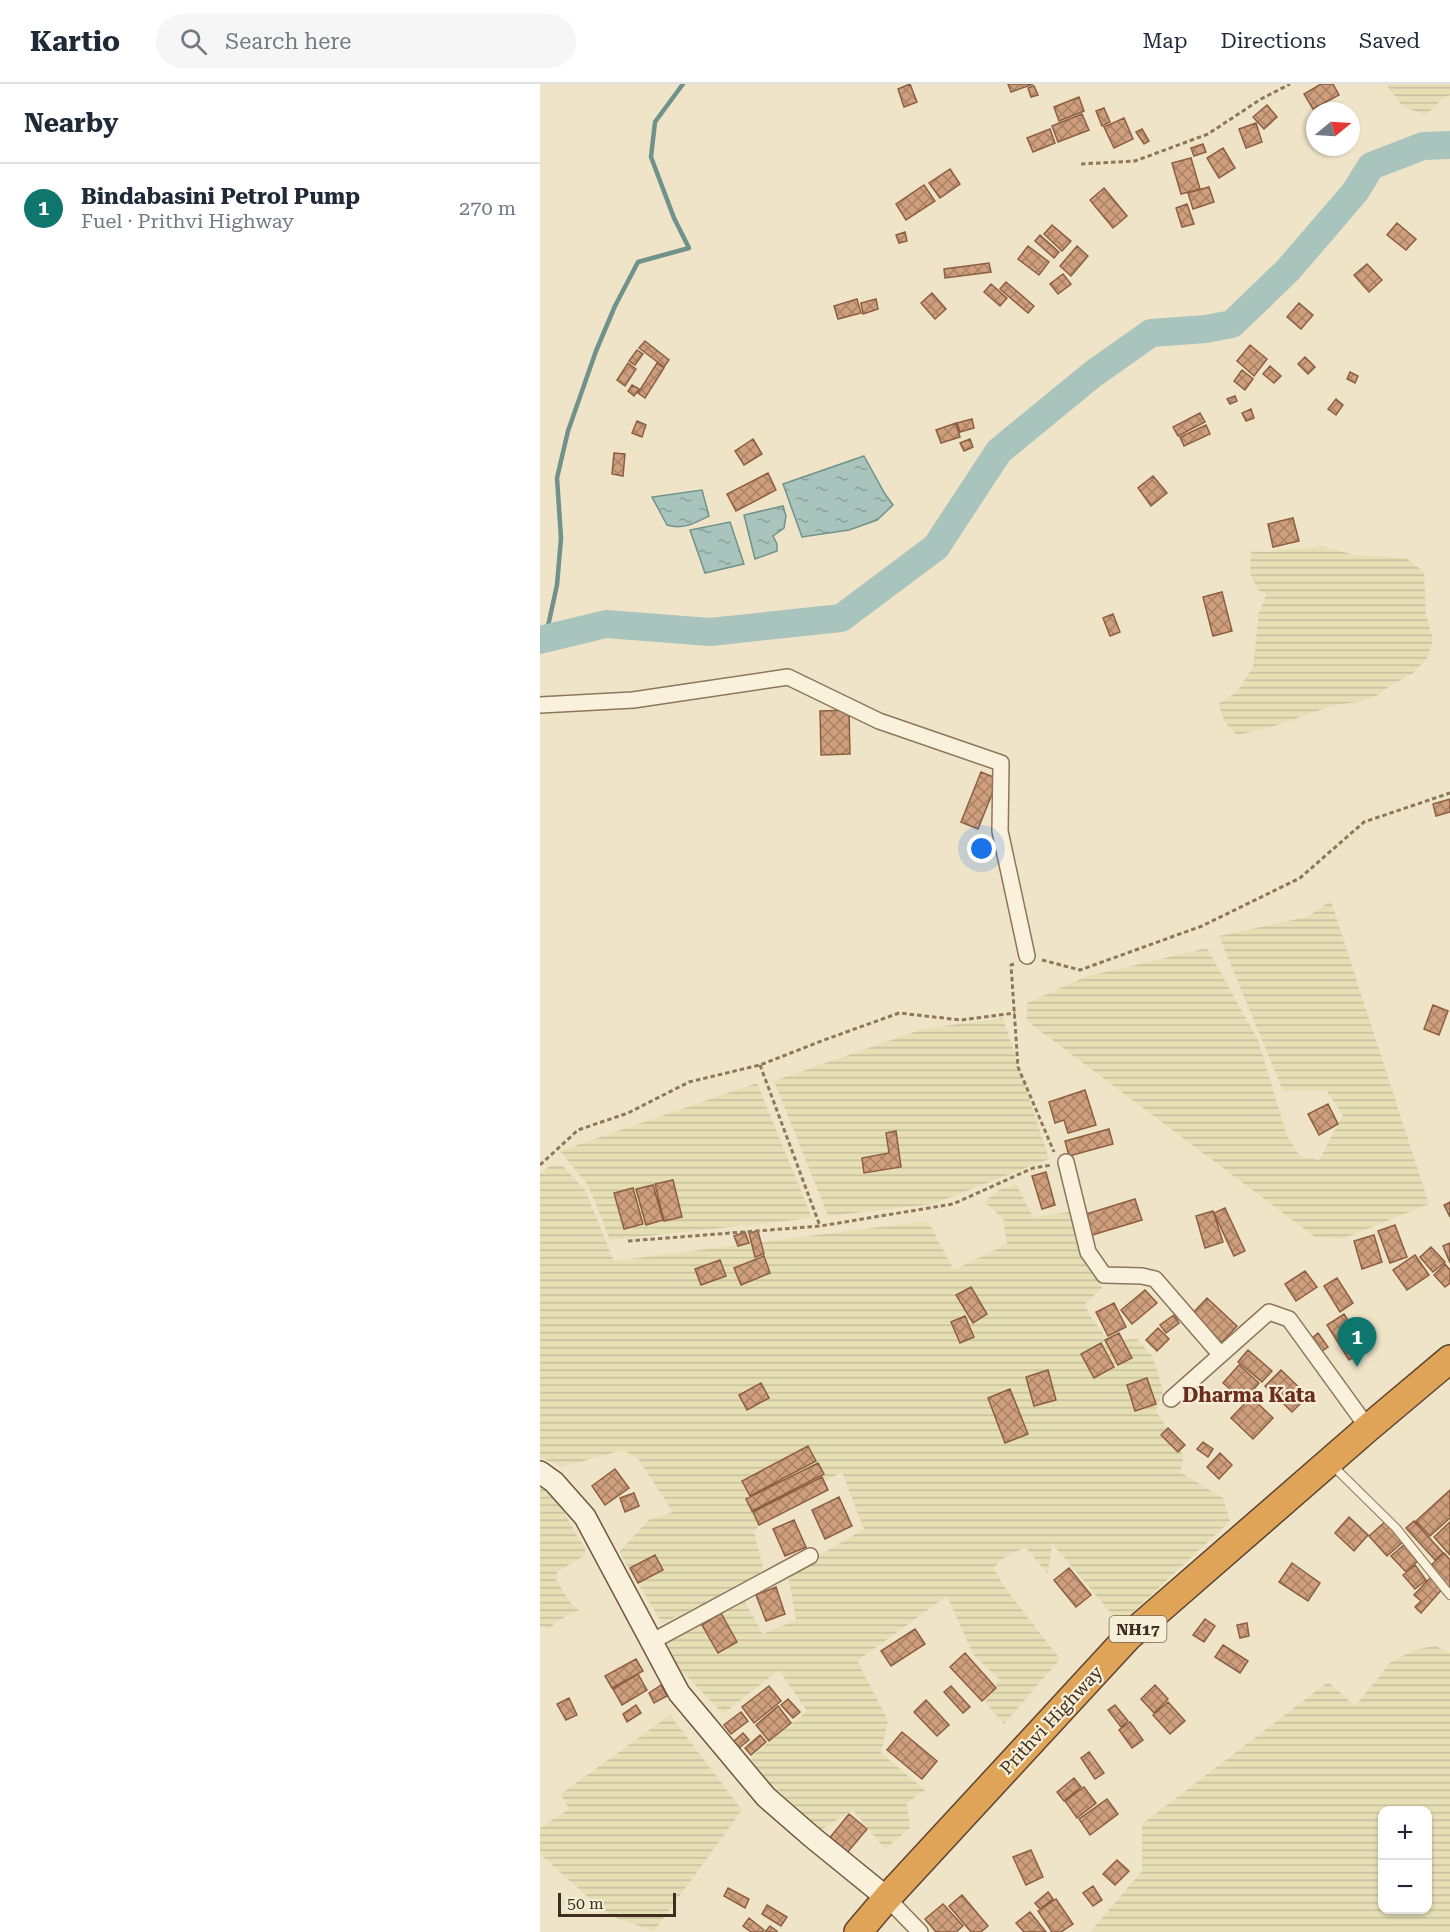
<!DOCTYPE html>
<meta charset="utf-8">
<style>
:root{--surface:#fff;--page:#f6f6f7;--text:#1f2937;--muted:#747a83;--line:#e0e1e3;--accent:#0f766e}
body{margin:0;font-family:"Roboto Serif",serif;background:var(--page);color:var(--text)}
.controls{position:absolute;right:18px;bottom:18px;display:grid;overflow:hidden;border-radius:12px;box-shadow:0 2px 4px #0004}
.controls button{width:54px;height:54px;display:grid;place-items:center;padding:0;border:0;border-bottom:2px solid var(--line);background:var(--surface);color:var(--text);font:30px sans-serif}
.compass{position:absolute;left:766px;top:18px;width:54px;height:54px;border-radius:50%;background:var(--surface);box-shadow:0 2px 4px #0004;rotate:72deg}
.scale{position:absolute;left:18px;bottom:15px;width:118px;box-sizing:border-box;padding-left:6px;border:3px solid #3d2e20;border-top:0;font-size:16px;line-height:21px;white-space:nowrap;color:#3d2e20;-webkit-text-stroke:4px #f7eed8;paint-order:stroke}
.you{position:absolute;left:442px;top:765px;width:21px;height:21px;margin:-15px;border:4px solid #fff;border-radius:50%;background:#1a73e8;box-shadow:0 0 0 9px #1a73e833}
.badge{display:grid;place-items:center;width:39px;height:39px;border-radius:50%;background:var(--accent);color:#fff;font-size:20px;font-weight:700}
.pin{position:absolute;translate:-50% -50px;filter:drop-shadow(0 2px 3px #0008)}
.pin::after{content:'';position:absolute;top:32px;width:21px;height:18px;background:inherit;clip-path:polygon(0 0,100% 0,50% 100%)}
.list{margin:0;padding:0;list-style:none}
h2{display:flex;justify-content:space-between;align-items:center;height:78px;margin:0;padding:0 24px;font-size:26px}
h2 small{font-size:20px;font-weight:400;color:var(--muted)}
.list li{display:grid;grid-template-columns:39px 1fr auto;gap:18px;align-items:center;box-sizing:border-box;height:90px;padding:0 24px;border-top:2px solid var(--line)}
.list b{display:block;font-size:22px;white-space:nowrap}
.list p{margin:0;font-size:20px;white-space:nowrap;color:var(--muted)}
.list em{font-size:20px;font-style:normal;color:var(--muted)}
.icon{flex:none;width:33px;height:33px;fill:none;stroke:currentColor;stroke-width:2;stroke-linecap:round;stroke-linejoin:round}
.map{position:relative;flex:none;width:910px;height:1848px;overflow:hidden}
header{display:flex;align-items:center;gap:36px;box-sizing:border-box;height:84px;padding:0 30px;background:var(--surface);border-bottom:2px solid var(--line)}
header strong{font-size:28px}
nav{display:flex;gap:33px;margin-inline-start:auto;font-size:21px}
.search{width:420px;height:54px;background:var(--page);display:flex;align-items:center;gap:15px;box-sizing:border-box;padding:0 21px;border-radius:33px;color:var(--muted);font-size:22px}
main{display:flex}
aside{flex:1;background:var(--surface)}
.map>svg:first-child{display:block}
.farmland{fill:url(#farmland-rules);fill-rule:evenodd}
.water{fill:url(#water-ripples);stroke:#6f938a;stroke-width:1.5}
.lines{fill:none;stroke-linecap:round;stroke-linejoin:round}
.stream{stroke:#6f938a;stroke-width:4.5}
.river{stroke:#a9c4bc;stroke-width:28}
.building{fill:url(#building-cross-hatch);stroke:#8d5f41;stroke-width:1.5}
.lane-casing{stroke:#8d765c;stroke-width:10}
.street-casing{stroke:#8d765c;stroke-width:18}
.secondary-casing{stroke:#6f573f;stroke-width:24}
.highway-casing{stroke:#5b4430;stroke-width:30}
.path{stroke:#8d765c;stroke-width:3;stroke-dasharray:4.5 3;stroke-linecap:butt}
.lane{stroke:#faf1dc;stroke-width:8}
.street{stroke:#faf1dc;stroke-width:15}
.secondary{stroke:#faf1dc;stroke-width:21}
.highway{stroke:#e0a458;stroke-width:27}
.labels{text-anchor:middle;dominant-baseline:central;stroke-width:4.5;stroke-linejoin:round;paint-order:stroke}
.shield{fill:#f7eed8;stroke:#756857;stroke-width:1.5}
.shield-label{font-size:16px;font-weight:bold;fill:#3d2e20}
.street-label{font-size:18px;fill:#3d2e20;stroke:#f7eed8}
.neighbourhood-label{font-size:20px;font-weight:bold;fill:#6b2e1e;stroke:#f7eed8}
</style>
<header>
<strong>Kartio</strong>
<div class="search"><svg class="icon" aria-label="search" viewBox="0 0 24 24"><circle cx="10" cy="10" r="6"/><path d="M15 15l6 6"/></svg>Search here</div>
<nav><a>Map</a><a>Directions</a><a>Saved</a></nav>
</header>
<main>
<aside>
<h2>Nearby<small></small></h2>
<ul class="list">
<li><span class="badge">1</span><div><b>Bindabasini Petrol Pump</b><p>Fuel · Prithvi Highway</p></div><em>270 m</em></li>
</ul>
</aside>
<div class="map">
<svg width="910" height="1848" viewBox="0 0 910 1848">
<defs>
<pattern id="farmland-rules" width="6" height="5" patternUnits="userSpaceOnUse" patternTransform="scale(1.5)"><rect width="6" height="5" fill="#e6deb5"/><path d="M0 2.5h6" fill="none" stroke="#c6bf9b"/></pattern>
<pattern id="water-ripples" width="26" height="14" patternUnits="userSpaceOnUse" patternTransform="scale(1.5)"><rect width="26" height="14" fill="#a9c4bc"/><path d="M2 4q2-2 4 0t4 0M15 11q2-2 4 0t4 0" fill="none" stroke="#8ba098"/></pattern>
<pattern id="building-cross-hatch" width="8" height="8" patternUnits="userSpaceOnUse" patternTransform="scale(1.5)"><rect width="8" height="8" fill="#cf9f7d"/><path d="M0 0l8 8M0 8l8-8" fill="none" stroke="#a98266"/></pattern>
</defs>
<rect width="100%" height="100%" fill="#f0e4c8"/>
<path class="farmland" d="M846 0H910V11L900 17 886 31 863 23Z
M781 462 815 471 866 474 884 488 886 531 893 555 888 573 873 589 850 602 838 611 818 618 795 621 734 642 698 651 691 646 684 636 678 620 697 608 713 583 719 528 727 510 718 506 710 489 711 467 729 468 744 465 771 464Z
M791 817 889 1120 802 1155 775 1153 487 937V919L545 893 667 864 718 956 747 1052 760 1072 779 1076 803 1031 786 1006 743 1007 679 852 767 833Z
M463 934 509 1075 393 1120 288 1132 234 997 383 945Z
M217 999 272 1134 70 1156 48 1101 20 1067Z
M22 1081 45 1106 74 1177 379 1138 389 1139 414 1186 467 1160 463 1134 444 1118 459 1106 476 1100 493 1133 529 1128 562 1204 545 1220 549 1230 570 1259 596 1254 613 1273 623 1307 616 1327 644 1372 640 1388 683 1414 690 1437 580 1540 512 1459 508 1490 485 1463 460 1476 454 1485 463 1501 520 1575 464 1640 445 1618 460 1596 433 1570 407 1512 317 1577 348 1636 341 1669 385 1706 367 1719 370 1744 345 1765 313 1726 281 1746 218 1689 211 1673 267 1627 239 1586 183 1630 134 1579 126 1556 203 1515 223 1550 256 1536 248 1490 324 1445 302 1388 230 1428 214 1448 225 1492 122 1539 79 1468 109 1436 133 1428 98 1375 83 1366 21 1383 0 1373V1090L10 1082Z
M0 1398 20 1420 37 1452 45 1464V1471L17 1488 16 1495 31 1520 39 1526 17 1537 9 1545 0 1542Z
M895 1562 910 1569V1848H550L602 1787V1740L788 1598 815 1622 851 1578 874 1566ZM842 1726H888V1826H842Z
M130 1631 202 1726 114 1847 68 1831 0 1770V1744L29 1725 21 1710Z"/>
<path class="water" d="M324 372 345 410 353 421 337 436 309 446 262 453 243 400Z
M162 406 169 432C155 439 143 446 127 441L112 413Z
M243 422 246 432 244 444 233 452 237 460V467L215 475 204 431Z
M190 438 204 480 165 489 150 446Z"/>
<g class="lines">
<path class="stream" d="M0 546 8 542 17 501 21 454 17 394 28 347 56 267 75 222 98 178 149 164 134 134 111 73 115 38 143 0"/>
<path class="river" d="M0 556 66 540 170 548 301 534 396 463 459 367 553 290 611 249 666 245 692 240 748 186 815 108 831 82 883 62 910 61"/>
</g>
<path class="building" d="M370 0 377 18 364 23 358 5Z
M468 0H493L471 8Z
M781 0H793L799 11 773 25 764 10Z
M494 2 498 11 491 13 488 4Z
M539 13 544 27 519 37 514 23Z
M727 21 737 33 724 45 713 33Z
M564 24 570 38 562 42 556 27Z
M542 30 549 46 518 58 512 42Z
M584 34 593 55 574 64 564 43Z
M716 39 722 58 706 64 699 45Z
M510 45 515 59 493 68 487 54Z
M602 45 609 57 604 60 596 48Z
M663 60 666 68 654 72 651 64Z
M683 64 695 84 679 94 667 74Z
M651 74 660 105 641 110 632 79Z
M410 85 420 100 400 114 389 99Z
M384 101 395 117 366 136 356 120Z
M669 103 674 118 653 125 648 109Z
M564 104 587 132 573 144 550 116Z
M647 120 654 140 642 143 636 124Z
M857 139 876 155 866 166 847 151Z
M512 141 531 157 522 167 504 150Z
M365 148 367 157 359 159 356 151Z
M500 151 519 168 514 174 495 157Z
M488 162 509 178 499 191 478 175Z
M537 162 548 172 531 192 520 182Z
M449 179 451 188 405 194 404 185Z
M827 180 842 196 829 208 814 191Z
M523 190 531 200 518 210 510 200Z
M466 198 494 222 488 229 460 205Z
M451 200 467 214 460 222 444 208Z
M392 209 406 225 395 235 381 219Z
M317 215 321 229 298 235 294 222Z
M336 215 338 225 323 230 321 219Z
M759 219 773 231 761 245 747 233Z
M105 257 129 276 124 283 99 264Z
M710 261 727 275 714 292 697 277Z
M97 266 103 270 95 281 89 277Z
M765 273 775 283 768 290 758 280Z
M88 279 96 285 85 302 77 296Z
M117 279 124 284 105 314 98 309Z
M730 282 741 292 734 299 723 290Z
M702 286 713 295 705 306 694 297Z
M810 288 818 292 815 299 807 295Z
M92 301 99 305 94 312 88 307Z
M695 312 697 317 690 320 687 315Z
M796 315 803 321 796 331 788 325Z
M711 325 714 334 706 337 702 329Z
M660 329 665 338 638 352 633 343Z
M432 335 434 344 420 348 417 339Z
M97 337 106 341 102 353 92 349Z
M416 339 420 353 401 359 396 346Z
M666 341 670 350 644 362 640 353Z
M213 355 222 370 204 381 195 367Z
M430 355 433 363 424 367 420 359Z
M74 369 85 370 83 392 72 390Z
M228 389 236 406 196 427 187 410Z
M613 392 627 409 611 422 598 404Z
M753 434 759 457 733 463 728 440Z
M682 508 692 547 673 552 663 513Z
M573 530 580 548 570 552 563 534Z
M309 626 310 670 281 671 280 627Z
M441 688 458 695 438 745 421 738Z
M910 715V728L896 732 893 720Z
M893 921 908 927 899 951 884 945Z
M545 1006 556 1041 528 1049 524 1036 515 1039 509 1018Z
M788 1020 798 1040 779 1051 768 1030Z
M569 1045 573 1060 529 1072 525 1057Z
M356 1047 361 1083 324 1089 322 1074 349 1069 346 1049Z
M506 1088 515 1121 502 1125 492 1092Z
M133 1096 142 1133 124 1137 115 1100Z
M113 1101 123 1136 106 1141 96 1105Z
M93 1104 103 1140 84 1145 74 1109Z
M595 1115 602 1136 549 1152 543 1131Z
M910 1118V1133L904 1121Z
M685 1124 705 1167 694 1172 674 1129Z
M673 1127 683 1158 665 1164 656 1132Z
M855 1141 867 1173 850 1179 838 1147Z
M218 1147 224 1170 215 1173 209 1149Z
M205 1148 209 1159 198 1162 194 1152Z
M834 1151 842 1178 822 1185 814 1157Z
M910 1159V1179L903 1162Z
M891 1163 905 1178 893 1188 880 1173Z
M875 1171 889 1191 867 1206 853 1186Z
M224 1172 230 1189 201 1201 194 1184Z
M180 1176 186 1192 161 1201 155 1185Z
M905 1180 910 1186V1199L905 1203 894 1191Z
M765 1187 777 1203 756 1217 745 1200Z
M797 1194 813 1219 800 1228 784 1202Z
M431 1203 447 1230 433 1239 416 1211Z
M605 1206 617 1219 592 1240 581 1226Z
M667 1214 697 1242 680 1260 650 1232Z
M574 1219 586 1243 568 1252 556 1228Z
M804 1230 826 1265 809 1276 787 1241Z
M634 1231 639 1239 626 1249 620 1241Z
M425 1232 434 1253 420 1259 411 1238Z
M618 1244 629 1255 617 1267 606 1256Z
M579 1249 592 1274 578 1281 565 1256Z
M778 1249 788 1263 782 1267 772 1254Z
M561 1259 574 1283 554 1294 541 1270Z
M708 1266 732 1287 722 1298 698 1278Z
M699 1281 719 1299 704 1317 683 1299Z
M508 1286 516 1316 494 1322 486 1293Z
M741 1286 768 1312 752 1328 725 1302Z
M607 1294 616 1320 595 1327 587 1301Z
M221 1299 229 1314 207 1326 199 1311Z
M470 1305 488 1350 465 1359 448 1314Z
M711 1313 733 1334 713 1355 691 1334Z
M628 1344 645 1361 638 1368 621 1351Z
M663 1358 673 1365 668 1373 657 1365Z
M268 1362 276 1377 210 1412 202 1397Z
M680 1369 692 1381 679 1395 667 1383Z
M278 1379 284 1390 212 1427 206 1415Z
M75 1385 89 1404 65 1421 52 1402Z
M282 1393 288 1406 219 1441 213 1428Z
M910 1406V1434L890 1452 876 1437Z
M94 1409 99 1422 85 1428 80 1414Z
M299 1413 312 1442 285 1455 272 1426Z
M809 1433 828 1451 814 1467 795 1449Z
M254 1436 266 1463 245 1472 233 1445Z
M846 1437 864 1457 847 1472 829 1452Z
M874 1437 903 1469 895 1476 866 1444Z
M910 1438V1471L894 1453Z
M866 1459 880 1475 866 1488 851 1472Z
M904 1469 910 1476V1507L888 1484Z
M115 1471 123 1486 98 1499 90 1484Z
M752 1479 780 1499 768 1517 739 1498Z
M875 1481 886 1496 875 1505 863 1491Z
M529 1484 551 1511 536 1523 514 1496Z
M892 1492 904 1503 881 1529 875 1523 881 1517 874 1511Z
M236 1503 245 1530 226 1537 216 1511Z
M181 1529 197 1558 178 1569 162 1541Z
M665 1535 675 1542 664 1558 653 1551Z
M707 1539 709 1552 700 1554 697 1541Z
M375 1545 385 1560 351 1582 341 1567Z
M683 1561 708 1577 700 1589 675 1573Z
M425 1569 456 1604 442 1617 410 1583Z
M96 1575 103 1587 72 1604 65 1592Z
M98 1590 107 1606 82 1621 73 1605Z
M121 1601 127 1612 114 1619 109 1609Z
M615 1601 628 1615 614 1629 601 1615Z
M229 1602 241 1617 214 1639 202 1623Z
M411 1602 430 1623 423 1629 404 1608Z
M29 1614 37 1631 26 1636 17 1620Z
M248 1615 260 1628 253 1634 241 1621Z
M386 1616 409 1641 397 1652 374 1628Z
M628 1618 645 1637 630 1650 613 1631Z
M96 1621 101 1629 87 1638 83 1630Z
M575 1621 588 1637 581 1643 568 1626Z
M238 1622 251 1639 229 1657 216 1641Z
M201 1628 208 1637 191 1650 184 1641Z
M590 1638 603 1656 592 1664 579 1646Z
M362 1648 397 1677 382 1695 347 1666Z
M203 1649 209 1656 198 1665 193 1658Z
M220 1651 226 1658 211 1671 205 1664Z
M549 1668 564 1689 555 1695 541 1674Z
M534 1694 541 1703 524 1717 517 1708Z
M544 1703 556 1719 537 1734 525 1717Z
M567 1715 578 1730 550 1751 539 1735Z
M309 1730 327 1745 306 1770 288 1756Z
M491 1766 503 1793 486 1801 473 1773Z
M577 1776 589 1787 575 1801 563 1790Z
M553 1802 562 1816 553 1822 543 1809Z
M188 1804 209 1815 205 1824 184 1812Z
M508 1808 513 1815 500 1825 495 1819Z
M422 1811 448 1842 441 1848H431L409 1822Z
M516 1815 533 1840 521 1848H512L498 1827Z
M403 1820 423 1842 416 1848H396L385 1835Z
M227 1821 247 1833 241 1842 222 1830Z
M490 1828 506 1848H484L476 1839Z
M209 1834 224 1846 222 1848H211L203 1842Z
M230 1842 237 1847 236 1848H225Z"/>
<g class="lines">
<g class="lane-casing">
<path id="lane" d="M792 1381 856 1444 910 1511"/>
</g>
<g class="street-casing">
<path id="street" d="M0 621 93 616 248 593 339 637 461 679 460 747 487 872
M526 1078 548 1168 564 1191 602 1192 615 1195 680 1270
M631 1315 729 1228 749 1235 828 1344
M111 1558 270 1472
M347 1814 380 1848"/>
</g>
<g class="secondary-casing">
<path id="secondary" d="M0 1388 14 1398 45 1433 139 1609 226 1713 272 1753 347 1814"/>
</g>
<g class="highway-casing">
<path id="highway" d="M318 1848 347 1814 588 1553 828 1344 910 1275"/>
</g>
<path class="path" d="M541 80 595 77 668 50 721 15 750 0
M502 876 540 886 662 842 760 794 824 738 910 709
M474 880 471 881 478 983 514 1068
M220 981 280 1142
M0 1081 38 1046 88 1029 149 998 220 981 284 956 359 929 421 936 475 929
M88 1157 280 1142 413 1120 493 1084 512 1081"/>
<use href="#lane" class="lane"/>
<use href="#street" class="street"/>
<use href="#secondary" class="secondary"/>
<use href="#highway" class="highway"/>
</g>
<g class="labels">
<rect class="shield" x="569.5" y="1532" width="57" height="26" rx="4.5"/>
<g class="shield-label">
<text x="598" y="1545">NH17</text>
</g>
<g class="street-label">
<text transform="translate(511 1636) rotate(-47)">Prithvi Highway</text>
</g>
<g class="neighbourhood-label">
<text x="709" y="1311">Dharma Kata</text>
</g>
</g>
</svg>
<div class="controls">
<button>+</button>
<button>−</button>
</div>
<svg class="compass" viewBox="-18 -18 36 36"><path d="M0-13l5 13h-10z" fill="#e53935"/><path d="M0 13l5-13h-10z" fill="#747a83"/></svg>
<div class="scale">50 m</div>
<div class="you"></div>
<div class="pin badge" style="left:817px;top:1283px">1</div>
</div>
</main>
